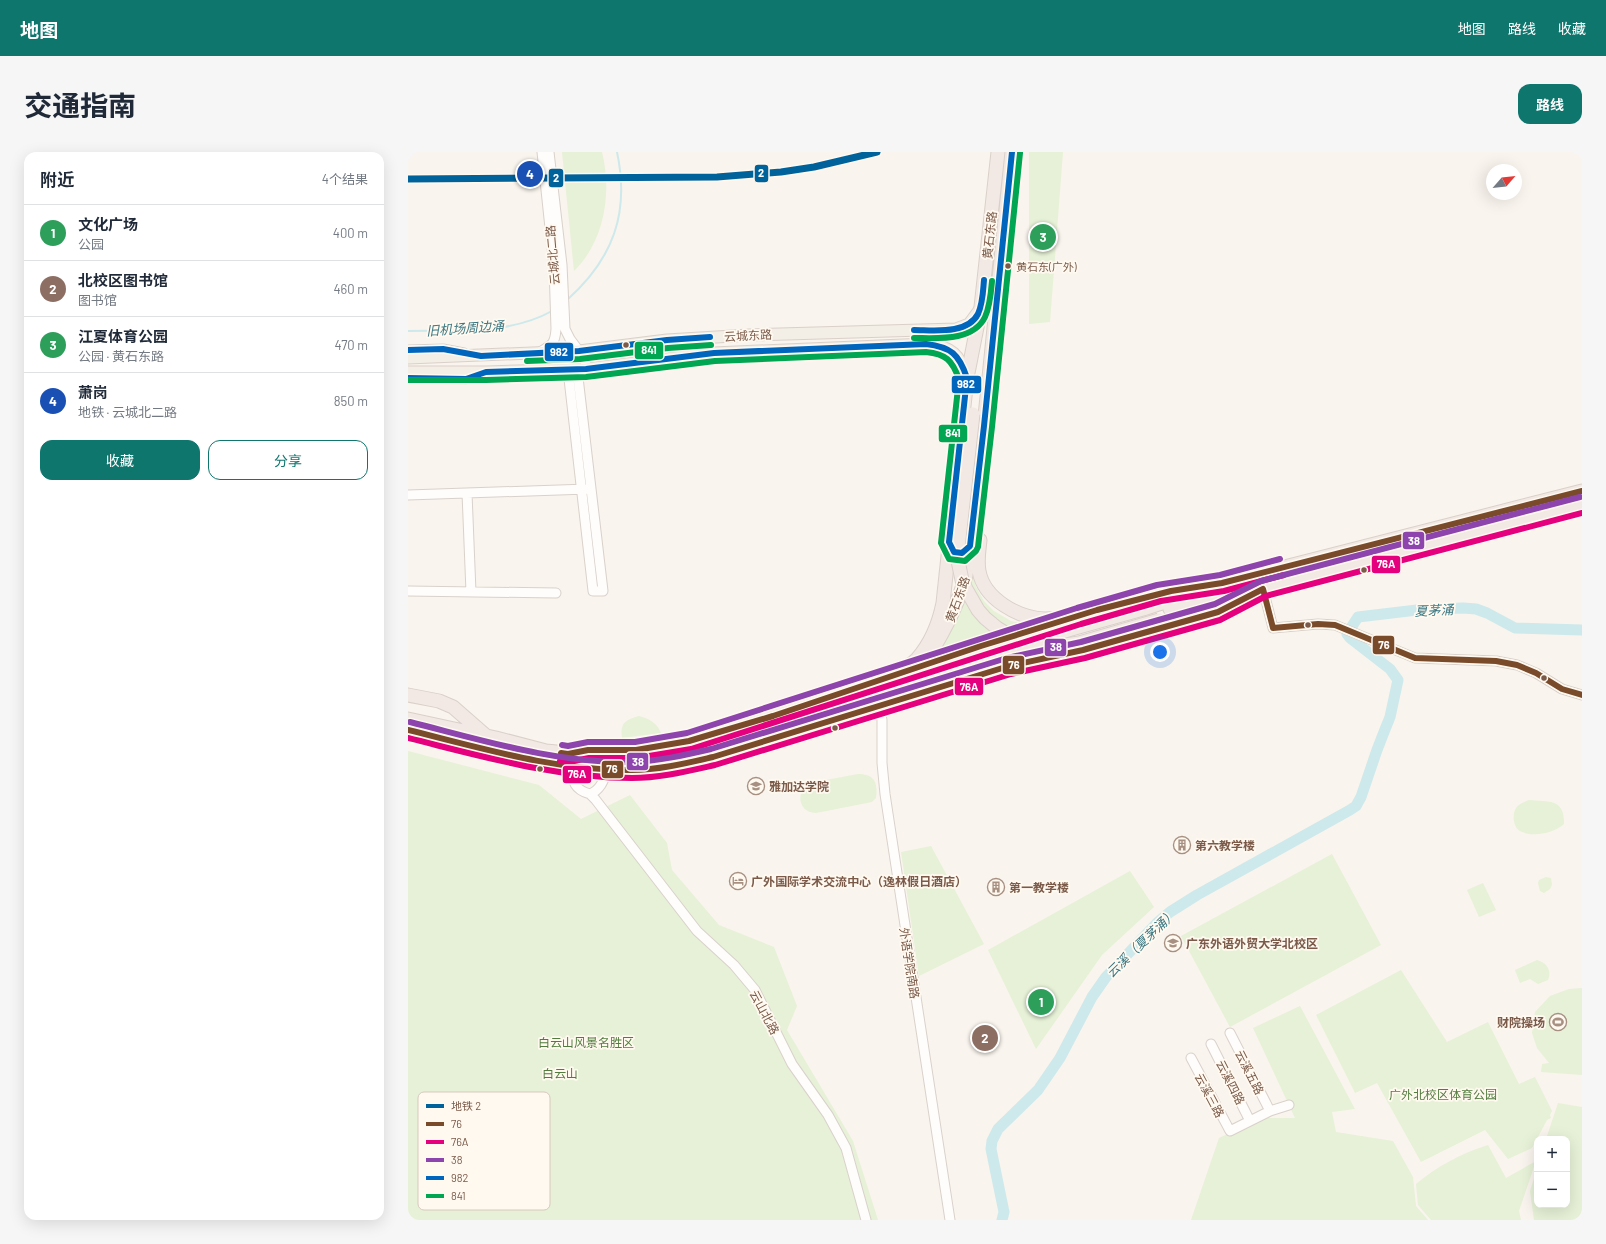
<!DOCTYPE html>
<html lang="zh">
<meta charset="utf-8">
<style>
:root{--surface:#fff;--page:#f6f6f7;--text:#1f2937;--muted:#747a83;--line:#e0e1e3;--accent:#0f766e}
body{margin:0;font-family:Barlow,"Noto Sans SC",sans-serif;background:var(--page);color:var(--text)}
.controls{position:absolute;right:12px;bottom:12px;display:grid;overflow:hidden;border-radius:8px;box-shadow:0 4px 16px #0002}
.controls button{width:36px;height:36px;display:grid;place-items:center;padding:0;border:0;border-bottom:1px solid var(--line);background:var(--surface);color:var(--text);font:20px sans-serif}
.compass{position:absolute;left:1078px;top:12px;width:36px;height:36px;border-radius:50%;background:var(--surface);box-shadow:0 4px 16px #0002;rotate:62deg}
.you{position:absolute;left:752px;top:500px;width:14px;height:14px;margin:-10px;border:3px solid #fff;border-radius:50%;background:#1a73e8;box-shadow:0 0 0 6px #1a73e833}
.badge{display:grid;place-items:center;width:26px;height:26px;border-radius:50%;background:var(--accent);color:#fff;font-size:13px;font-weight:700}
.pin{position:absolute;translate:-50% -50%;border:2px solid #fff;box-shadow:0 1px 4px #0006}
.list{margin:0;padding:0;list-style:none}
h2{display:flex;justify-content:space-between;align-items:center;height:52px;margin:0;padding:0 16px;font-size:17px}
h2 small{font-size:13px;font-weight:400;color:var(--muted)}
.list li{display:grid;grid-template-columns:26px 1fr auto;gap:12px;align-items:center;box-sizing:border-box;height:56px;padding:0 16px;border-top:1px solid var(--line)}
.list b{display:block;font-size:15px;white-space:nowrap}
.list p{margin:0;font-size:13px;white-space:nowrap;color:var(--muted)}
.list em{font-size:13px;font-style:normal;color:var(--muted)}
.actions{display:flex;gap:8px;padding:12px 16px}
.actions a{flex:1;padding:9px 0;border:1px solid var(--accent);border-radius:12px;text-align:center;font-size:14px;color:var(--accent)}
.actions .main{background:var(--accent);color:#fff}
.map{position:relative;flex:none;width:1174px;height:1068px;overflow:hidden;border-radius:12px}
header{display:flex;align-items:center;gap:24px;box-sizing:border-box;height:56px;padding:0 20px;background:var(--accent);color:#fff}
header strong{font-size:19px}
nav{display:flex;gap:22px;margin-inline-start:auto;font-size:14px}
.intro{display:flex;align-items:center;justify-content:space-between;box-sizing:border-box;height:96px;padding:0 24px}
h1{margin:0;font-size:28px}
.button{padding:10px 18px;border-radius:12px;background:var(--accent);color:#fff;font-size:14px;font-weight:700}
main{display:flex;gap:24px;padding:0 24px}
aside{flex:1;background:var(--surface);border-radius:12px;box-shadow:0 4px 16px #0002}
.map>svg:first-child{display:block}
.green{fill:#e6f1d7}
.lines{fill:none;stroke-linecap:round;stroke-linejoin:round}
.stream{stroke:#cde9eb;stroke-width:2}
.river{stroke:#cde9eb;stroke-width:11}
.minor-casing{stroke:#d9d1cb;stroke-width:11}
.major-casing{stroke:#dad0ca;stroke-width:13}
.highway-casing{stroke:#dad0ca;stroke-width:15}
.minor{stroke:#fefdfc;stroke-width:9}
.major{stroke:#f3eee6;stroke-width:11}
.highway{stroke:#f2e9e5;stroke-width:13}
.highway-bridge-casing{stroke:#dad0ca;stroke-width:15;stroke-linecap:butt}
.highway-bridge{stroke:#f2e9e5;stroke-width:13}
.bus-1-casing{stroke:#fff9f0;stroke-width:9}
.bus-2-casing{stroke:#fff9f0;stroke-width:9}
.bus-3-casing{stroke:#fff9f0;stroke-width:9}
.bus-4-casing{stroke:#fff9f0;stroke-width:9}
.bus-5-casing{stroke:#fff9f0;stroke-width:9}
.bus-1{stroke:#7a4b2a;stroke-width:6}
.bus-2{stroke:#e5007d;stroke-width:6}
.bus-3{stroke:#8e44ad;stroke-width:6}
.bus-4{stroke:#0065bd;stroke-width:6}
.bus-5{stroke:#00a651;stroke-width:6}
.metro-1-casing{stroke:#fff9f0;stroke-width:10}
.metro-1{stroke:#00629b;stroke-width:7}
.bus-dot{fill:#7b5a49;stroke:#fff9f0;stroke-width:1.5}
.labels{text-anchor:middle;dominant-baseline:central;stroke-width:3.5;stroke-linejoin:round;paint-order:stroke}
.bus-label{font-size:11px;fill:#7b5a49;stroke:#fff9f0;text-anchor:start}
.street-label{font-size:12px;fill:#7b5a49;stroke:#fff9f0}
.poi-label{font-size:12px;font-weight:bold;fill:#7b5a49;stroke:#fff9f0;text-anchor:start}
.park-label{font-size:12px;fill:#517c3d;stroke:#fff9f0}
.water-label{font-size:13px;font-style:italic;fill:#3b7782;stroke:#fff9f0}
.key{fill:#fff9f0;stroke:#d7c9be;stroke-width:1}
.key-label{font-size:11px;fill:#7b5a49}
.line-badge{stroke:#fff9f0;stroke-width:1.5}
.badge-label{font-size:11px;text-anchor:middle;font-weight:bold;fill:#fff}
</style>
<header>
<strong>地图</strong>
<nav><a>地图</a><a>路线</a><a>收藏</a></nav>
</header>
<div class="intro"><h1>交通指南</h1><a class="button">路线</a></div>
<main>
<aside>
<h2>附近<small>4个结果</small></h2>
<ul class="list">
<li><span class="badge" style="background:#2e9e5b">1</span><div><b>文化广场</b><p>公园</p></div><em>400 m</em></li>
<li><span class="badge" style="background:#8d6e63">2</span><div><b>北校区图书馆</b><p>图书馆</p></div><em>460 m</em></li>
<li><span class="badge" style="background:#2e9e5b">3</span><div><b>江夏体育公园</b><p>公园 · 黄石东路</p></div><em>470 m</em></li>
<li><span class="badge" style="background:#1a4fb4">4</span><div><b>萧岗</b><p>地铁 · 云城北二路</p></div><em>850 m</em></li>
</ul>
<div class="actions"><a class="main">收藏</a><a>分享</a></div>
</aside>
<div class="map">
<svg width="1174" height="1068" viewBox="0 0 1174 1068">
<rect width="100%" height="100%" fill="#f9f4ed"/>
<path class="green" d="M154 0H194C204 40 197 89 166 119Z
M621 0H655L642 170 621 172Z
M562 413 568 435 576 449 586 459 603 469 621 473 530 502 550 465 557 447Z
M231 564C242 567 249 571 253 581L214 586C212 571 217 568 231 564Z
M0 599 131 633 173 667 222 643 259 691 264 718 311 773 366 795 389 854 379 878 445 989 470 1068H0Z
M450 622C467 622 470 631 468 646L464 650 408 661C390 661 387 639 402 631Z
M1121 648C1140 650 1157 646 1156 672 1146 681 1124 686 1112 679 1105 675 1104 662 1108 656 1111 652 1116 650 1121 648Z
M523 694 576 792 511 824 493 700Z
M924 702 973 793 822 875 773 784Z
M722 719 746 755 694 803 628 897 580 798Z
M1138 725 1143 726 1144 733 1142 737 1136 741 1132 739 1130 731 1131 728Z
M1075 731 1088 758 1071 765 1059 738Z
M1129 808C1139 811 1144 818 1140 828L1130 832 1122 827 1112 831 1107 818Z
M993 818 1039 890 1080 870 1111 932 1127 925 1144 959 1142 963 1143 966 1139 968 1124 996 1100 1007 1077 978 1013 1010 969 931 947 941 908 863Z
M1174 836V923L1133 920 1134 912 1141 911 1129 896 1124 881 1127 860 1142 844 1161 837Z
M892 854 947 957 924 960 928 980 985 989 1005 1025 1008 1054 1020 1068H783L811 986 855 966H887L845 876Z
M1150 951 1174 955V1068H1126L1122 1039 1129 1017V1053H1159V987H1138Z
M1080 993 1098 1026 1128 1009 1111 1059 1113 1068H1023L1010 1053 1008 1032C1030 1014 1052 1002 1080 993Z"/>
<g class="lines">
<path class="stream" d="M159 148C205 107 222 61 209 0
M0 179C47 178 101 183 144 159"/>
<path class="river" d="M594 1068 596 1060 583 997 584 989 590 977 630 938 652 906 684 845 698 825 749 771 762 760 789 743 942 658 948 654 953 645 969 598 976 580 982 565 990 528 982 517 942 486 939 482 950 465 1009 458 1055 456 1068 457 1079 461 1107 476 1174 478"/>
<g class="minor-casing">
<path id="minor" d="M141 0 154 113 157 177 162 187 171 199
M0 198 35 197 56 201
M176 198 178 217
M132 200C144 193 147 192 148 177L146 114 134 0
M160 218 185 439H195L169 217
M0 226 58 227 74 222
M59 341 63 440
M0 343 180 337
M855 437 865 476 910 472 927 473 1007 506 1088 509 1109 513 1128 521 1154 537 1174 543
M0 439 148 441
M466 533 474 568V611L477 642 542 1068
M163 613C165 629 165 637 182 642 193 638 196 627 200 617
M182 642 187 647 289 779 326 813 347 838 384 912 420 963 438 996 458 1068
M822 881 862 959
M803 892 842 969
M783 906 822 979 862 959 881 953"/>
</g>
<g class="major-casing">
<path id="major" d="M0 206 171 199 259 188 341 183 548 177 561 172 572 157
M0 220H78L178 217 306 201 518 192C544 194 552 203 559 226
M510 515 671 464 751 441 796 433
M493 547 601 514 675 498 810 460 824 454 853 438"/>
</g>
<g class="highway-casing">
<path id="highway" d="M572 388C571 398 569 408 571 419 576 447 610 466 637 467 648 467 659 465 671 464
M762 457 827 440 855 437 1174 353
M660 478 735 457 822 429 1174 339
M515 514C519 526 530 529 541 533
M0 543 31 549 45 555 77 583
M0 567 88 586 138 599 168 602
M0 578C74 596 149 619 225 618 270 617 312 603 355 589 401 575 447 560 493 547 519 507 546 469 558 423L576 274 604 0
M160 602 180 598 211 599 244 596 281 589 480 526C490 520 501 515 509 507 522 492 531 471 535 451L559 226 573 155 590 0"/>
</g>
<use href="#minor" class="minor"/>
<use href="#major" class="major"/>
<use href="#highway" class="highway"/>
<g class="highway-bridge-casing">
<path id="highway-bridge" d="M565 262 549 404 554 428 558 437 570 458 577 466 589 476 609 488 620 491 644 495 671 491 751 468
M362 571 660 478"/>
</g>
<use href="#highway-bridge" class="highway-bridge"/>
<g class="bus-1-casing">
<path id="bus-1" d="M0 578C73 596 148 619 224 618 251 618 279 611 305 605L601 514 675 498 810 460 855 437 865 476 910 472 927 473 1007 506 1088 509 1109 513 1128 521 1154 537 1174 543
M153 601 160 602 180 598H228L281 589 365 564 573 494 689 458 763 439 814 431 1174 339"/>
</g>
<g class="bus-2-casing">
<path id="bus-2" d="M0 586C73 604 148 626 224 626 252 626 280 619 307 613L603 522 677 506 812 468 858 444 1174 361
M152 609 161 610 181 606H229L283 597 673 472 753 449 816 439 876 423"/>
</g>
<g class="bus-3-casing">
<path id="bus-3" d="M2 570C74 588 150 612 225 610 251 609 277 603 303 597L599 506 673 490 807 452 853 429 1172 345
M154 593 160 594 180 590H227L279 581 669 456 749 433 812 423 872 407"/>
</g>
<g class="bus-4-casing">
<path id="bus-4" d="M506 178C525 178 559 183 570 162 575 151 575 139 576 128
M0 198 35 197 73 204 171 199 259 188 302 185
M0 226 58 227 78 220 178 217 306 201 518 192C543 195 551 202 559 226L541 390 546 400 554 401 562 394 576 274 604 0"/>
</g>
<g class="bus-5-casing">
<path id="bus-5" d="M506 186C528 186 565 190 577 165 582 154 583 141 584 129
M119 209 172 207 260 196 303 193
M0 228H78L178 225 307 209 518 200C538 202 544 208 551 227L533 391 541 407 557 409 568 399 570 395 584 275 612 1"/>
</g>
<use href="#bus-1" class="bus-1"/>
<use href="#bus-2" class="bus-2"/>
<use href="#bus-3" class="bus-3"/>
<use href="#bus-4" class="bus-4"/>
<use href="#bus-5" class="bus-5"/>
<g class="metro-1-casing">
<path id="metro-1" d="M0 27 309 25 373 20 406 15 469 0"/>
</g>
<use href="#metro-1" class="metro-1"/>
</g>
<defs>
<g id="university-ring" transform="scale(0.9)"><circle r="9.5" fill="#fff9f0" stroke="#a79082" stroke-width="1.5"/><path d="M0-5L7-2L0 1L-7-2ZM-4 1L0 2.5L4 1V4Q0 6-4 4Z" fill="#a79082"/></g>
<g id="building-ring" transform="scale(0.9)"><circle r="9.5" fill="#fff9f0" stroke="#a79082" stroke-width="1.5"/><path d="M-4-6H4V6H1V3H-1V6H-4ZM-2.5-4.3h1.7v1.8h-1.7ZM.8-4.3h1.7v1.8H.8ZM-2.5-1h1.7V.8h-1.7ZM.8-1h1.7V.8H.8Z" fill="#a79082"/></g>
<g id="hotel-ring" transform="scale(0.9)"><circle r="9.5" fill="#fff9f0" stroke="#a79082" stroke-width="1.5"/><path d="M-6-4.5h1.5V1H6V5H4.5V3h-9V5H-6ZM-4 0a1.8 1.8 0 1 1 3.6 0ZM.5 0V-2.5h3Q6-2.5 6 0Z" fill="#a79082"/></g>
<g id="stadium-ring" transform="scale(0.9)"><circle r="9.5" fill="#fff9f0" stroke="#a79082" stroke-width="1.5"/><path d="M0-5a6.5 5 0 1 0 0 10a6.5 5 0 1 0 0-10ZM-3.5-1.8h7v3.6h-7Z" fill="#a79082"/></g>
</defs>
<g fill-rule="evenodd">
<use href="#university-ring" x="348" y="634"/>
<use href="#building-ring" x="774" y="693"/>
<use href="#hotel-ring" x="330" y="729"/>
<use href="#building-ring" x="588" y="735"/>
<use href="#university-ring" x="765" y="791"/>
<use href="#stadium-ring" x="1150" y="870"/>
</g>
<g class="bus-dot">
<circle cx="600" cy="114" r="3.5"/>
<circle cx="218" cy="193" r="3.5"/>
<circle cx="956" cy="418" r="3.5"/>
<circle cx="900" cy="473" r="3.5"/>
<circle cx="1136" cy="526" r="3.5"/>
<circle cx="427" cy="576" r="3.5"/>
<circle cx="132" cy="617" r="3.5"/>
</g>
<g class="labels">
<g class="bus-label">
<text x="608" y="114">黄石东(广外)</text>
</g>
<g class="street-label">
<text transform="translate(581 83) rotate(-84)">黄石东路</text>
<text transform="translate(144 103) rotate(-95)">云城北二路</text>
<text transform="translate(340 183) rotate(-3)">云城东路</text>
<text transform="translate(549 447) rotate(-70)">黄石东路</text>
<text transform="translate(502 811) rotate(81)">外语学院南路</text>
<text transform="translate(357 860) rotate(62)">云山北路</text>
<text transform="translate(842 920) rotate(63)">云溪五路</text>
<text transform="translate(823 930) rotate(63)">云溪四路</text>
<text transform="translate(802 943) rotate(62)">云溪三路</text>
</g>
<g class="poi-label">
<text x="361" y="634">雅加达学院</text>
<text x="787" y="693">第六教学楼</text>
<text x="343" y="729">广外国际学术交流中心（逸林假日酒店）</text>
<text x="601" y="735">第一教学楼</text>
<text x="778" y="791">广东外语外贸大学北校区</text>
<text x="1137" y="870" text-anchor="end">财院操场</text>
</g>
<g class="park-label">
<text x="178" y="890">白云山风景名胜区</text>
<text x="152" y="921">白云山</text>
<text x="1035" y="942">广外北校区体育公园</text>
</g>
<g class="water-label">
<text transform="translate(57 176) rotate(-4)">旧机场周边涌</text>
<text transform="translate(1026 458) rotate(-3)">夏茅涌</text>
<text transform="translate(733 791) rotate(-44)">云溪（夏茅涌）</text>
</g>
</g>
<rect x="10" y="940" width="132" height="118" rx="6" class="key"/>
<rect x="18" y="952" width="18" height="4" fill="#00629b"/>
<rect x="18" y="970" width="18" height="4" fill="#7a4b2a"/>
<rect x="18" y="988" width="18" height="4" fill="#e5007d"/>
<rect x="18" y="1006" width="18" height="4" fill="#8e44ad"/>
<rect x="18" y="1024" width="18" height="4" fill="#0065bd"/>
<rect x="18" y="1042" width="18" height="4" fill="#00a651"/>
<g class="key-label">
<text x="43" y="958">地铁 2</text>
<text x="43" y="976">76</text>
<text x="43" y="994">76A</text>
<text x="43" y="1012">38</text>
<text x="43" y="1030">982</text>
<text x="43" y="1048">841</text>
</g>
<g class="line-badge">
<rect x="346" y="12" width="15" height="19" rx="4" fill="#00629b"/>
<rect x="140" y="16" width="16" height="20" rx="4" fill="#00629b"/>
<rect x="226" y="189" width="30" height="19" rx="4" fill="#00a651"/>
<rect x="136" y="190" width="30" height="20" rx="4" fill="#0065bd"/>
<rect x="543" y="223" width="31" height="19" rx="4" fill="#0065bd"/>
<rect x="530" y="272" width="30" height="19" rx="4" fill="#00a651"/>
<rect x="994" y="379" width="23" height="19" rx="4" fill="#8e44ad"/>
<rect x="963" y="403" width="30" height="19" rx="4" fill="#e5007d"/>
<rect x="964" y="483" width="23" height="20" rx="4" fill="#7a4b2a"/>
<rect x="636" y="486" width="23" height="19" rx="4" fill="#8e44ad"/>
<rect x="594" y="503" width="23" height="20" rx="4" fill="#7a4b2a"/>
<rect x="546" y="525" width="30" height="19" rx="4" fill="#e5007d"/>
<rect x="218" y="600" width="23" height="19" rx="4" fill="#8e44ad"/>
<rect x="193" y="608" width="23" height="19" rx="4" fill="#7a4b2a"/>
<rect x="154" y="613" width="30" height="19" rx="4" fill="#e5007d"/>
</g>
<g class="badge-label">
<text x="353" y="25">2</text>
<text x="148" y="30">2</text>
<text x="241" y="202">841</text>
<text x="151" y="204">982</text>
<text x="558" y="236">982</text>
<text x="545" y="285">841</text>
<text x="1006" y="393">38</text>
<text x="978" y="416">76A</text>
<text x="976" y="497">76</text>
<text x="648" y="499">38</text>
<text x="606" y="517">76</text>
<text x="561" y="539">76A</text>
<text x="230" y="614">38</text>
<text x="204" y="621">76</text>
<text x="169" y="626">76A</text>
</g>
</svg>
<div class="controls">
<button>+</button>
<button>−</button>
</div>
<svg class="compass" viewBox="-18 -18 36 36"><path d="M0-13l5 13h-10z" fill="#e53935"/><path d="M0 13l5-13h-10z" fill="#747a83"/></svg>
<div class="you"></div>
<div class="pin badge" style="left:633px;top:850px;background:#2e9e5b">1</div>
<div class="pin badge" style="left:577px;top:886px;background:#8d6e63">2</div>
<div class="pin badge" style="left:635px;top:85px;background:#2e9e5b">3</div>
<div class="pin badge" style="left:122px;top:22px;background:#1a4fb4">4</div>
</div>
</main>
